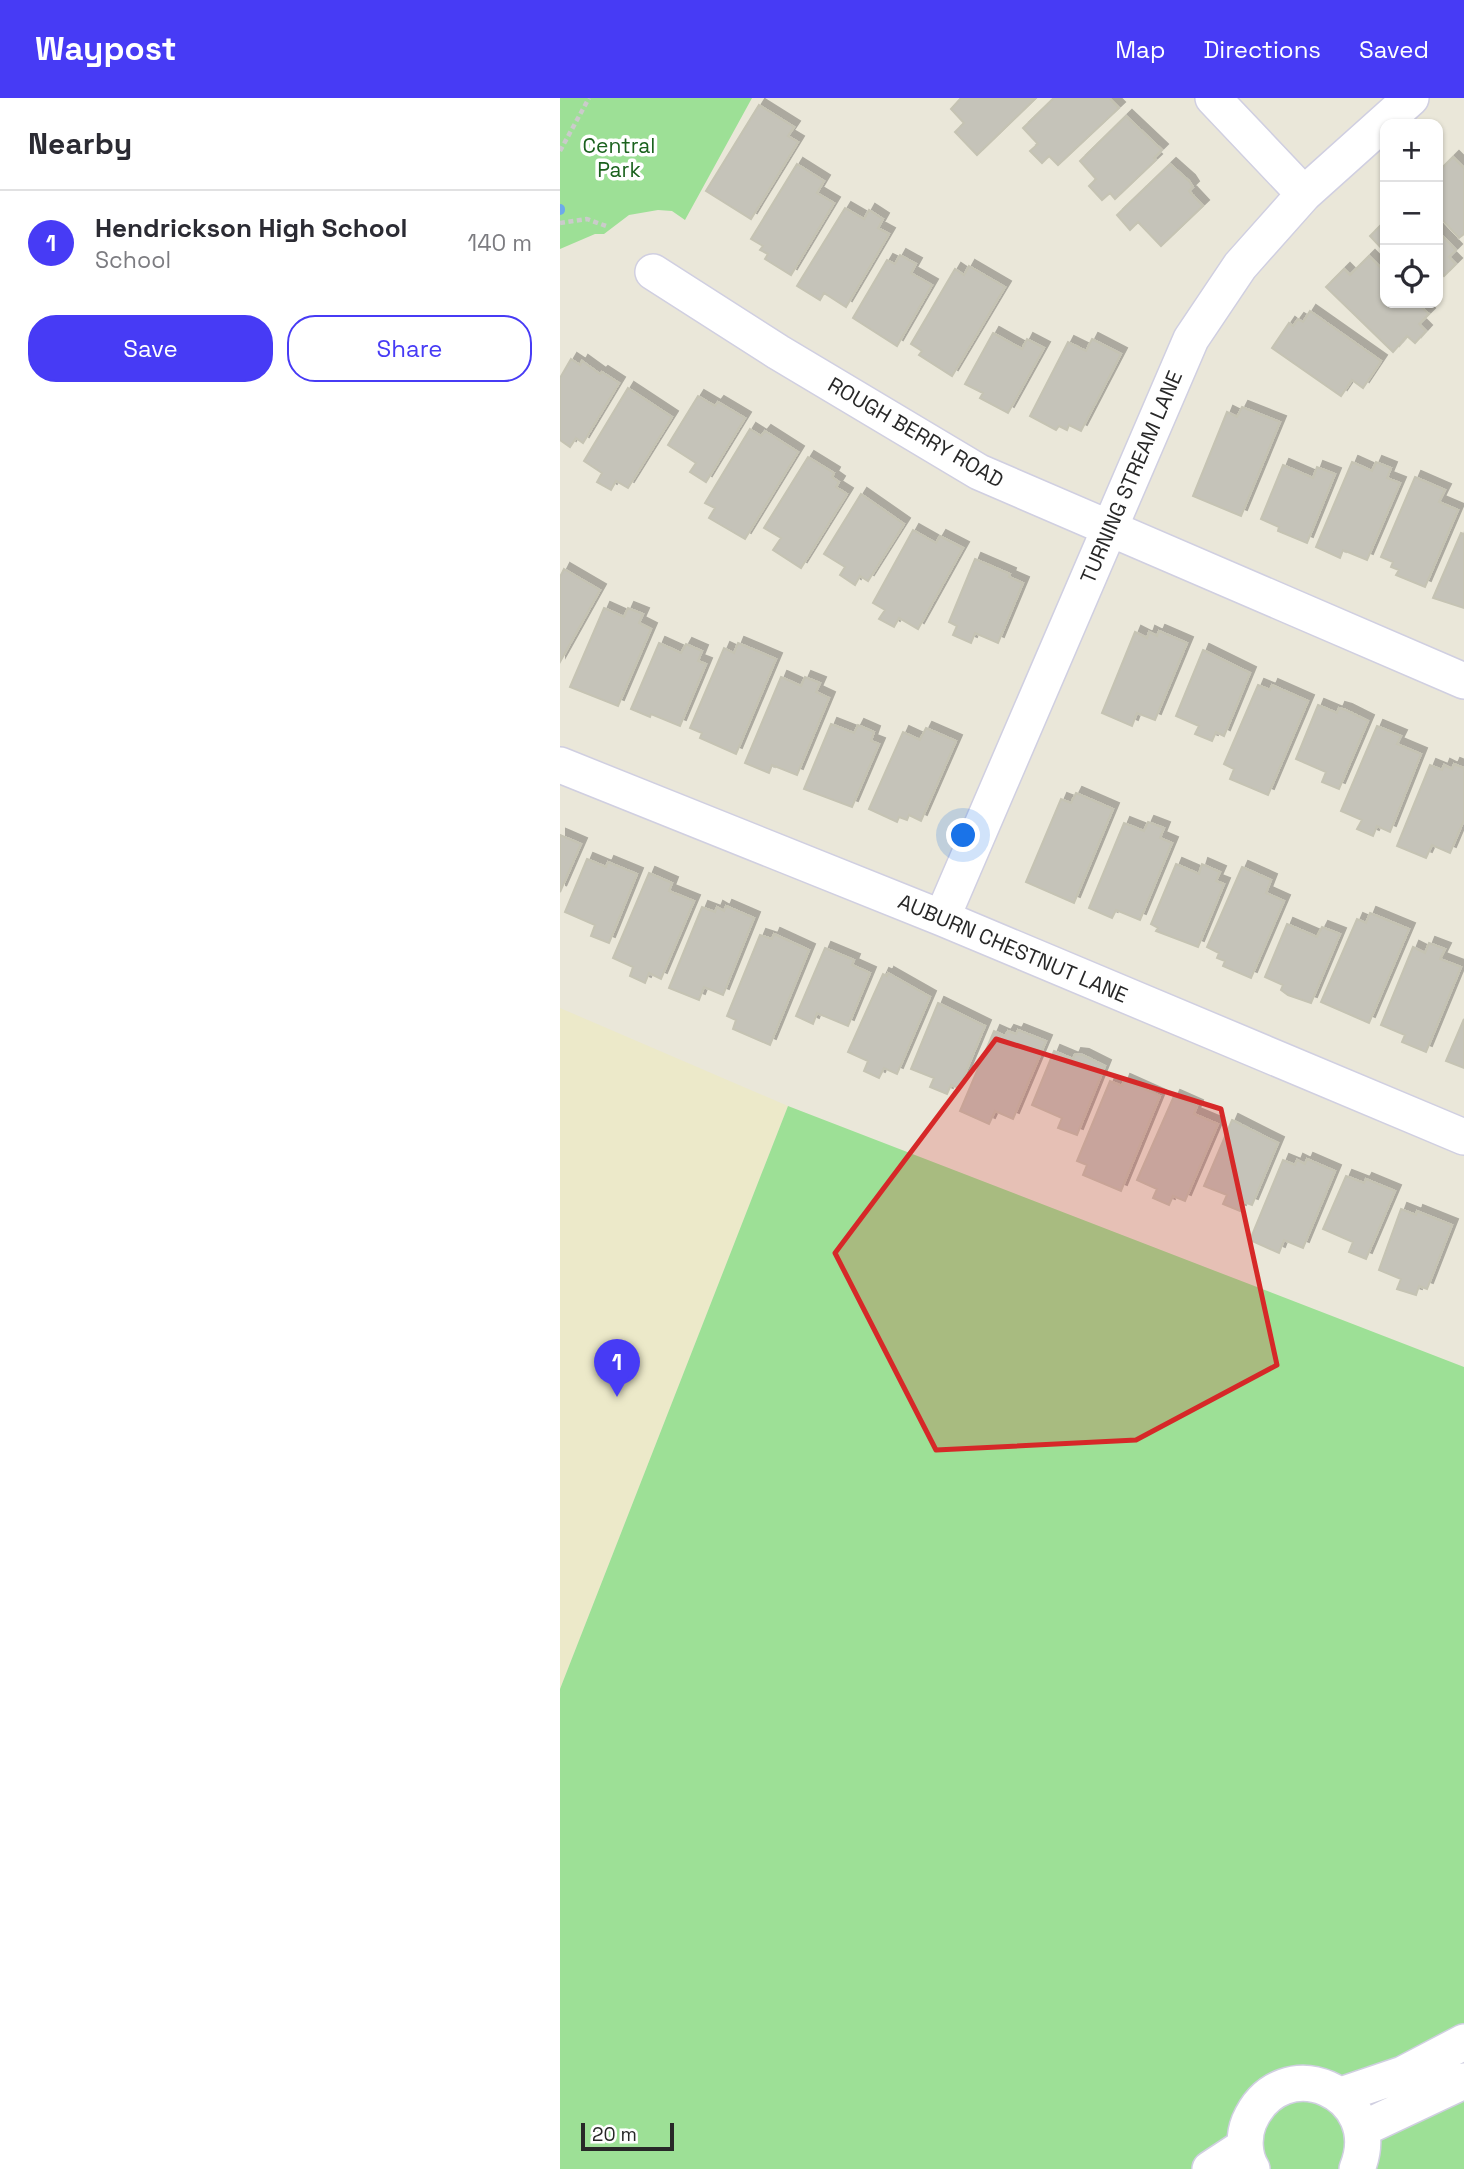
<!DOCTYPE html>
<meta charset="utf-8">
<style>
:root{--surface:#fff;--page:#f2f2f3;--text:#2b2b33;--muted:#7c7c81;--line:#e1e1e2;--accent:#473bf5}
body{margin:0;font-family:"Space Grotesk",sans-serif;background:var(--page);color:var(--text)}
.controls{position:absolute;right:21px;top:21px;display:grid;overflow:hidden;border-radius:14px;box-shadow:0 2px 5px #0004}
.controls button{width:63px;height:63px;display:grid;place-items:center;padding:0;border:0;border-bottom:2px solid var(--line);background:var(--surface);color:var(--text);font:35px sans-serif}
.scale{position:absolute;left:21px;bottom:18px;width:93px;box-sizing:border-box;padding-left:7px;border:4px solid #282828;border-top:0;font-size:19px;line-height:24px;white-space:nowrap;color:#282828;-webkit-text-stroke:5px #fff;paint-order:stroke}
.you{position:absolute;left:404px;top:738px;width:24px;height:24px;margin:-18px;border:5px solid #fff;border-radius:50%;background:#1a73e8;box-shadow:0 0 0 10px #1a73e833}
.badge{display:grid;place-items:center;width:46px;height:46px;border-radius:50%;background:var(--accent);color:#fff;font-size:23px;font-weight:700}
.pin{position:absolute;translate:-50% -58px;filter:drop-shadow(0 2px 4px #0008)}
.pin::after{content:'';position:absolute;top:37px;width:24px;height:21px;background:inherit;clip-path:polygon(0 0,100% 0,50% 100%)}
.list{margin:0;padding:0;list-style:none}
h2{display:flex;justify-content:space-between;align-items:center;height:91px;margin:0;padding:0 28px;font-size:30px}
h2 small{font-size:23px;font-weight:400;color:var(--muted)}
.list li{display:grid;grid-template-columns:46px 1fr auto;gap:21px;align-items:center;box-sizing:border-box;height:105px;padding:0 28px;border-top:2px solid var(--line)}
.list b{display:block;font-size:26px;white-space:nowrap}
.list p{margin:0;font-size:23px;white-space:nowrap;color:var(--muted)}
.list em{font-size:23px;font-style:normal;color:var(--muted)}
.actions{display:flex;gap:14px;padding:21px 28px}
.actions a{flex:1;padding:16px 0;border:2px solid var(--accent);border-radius:28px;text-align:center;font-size:24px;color:var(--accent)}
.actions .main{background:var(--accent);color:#fff}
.icon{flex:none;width:38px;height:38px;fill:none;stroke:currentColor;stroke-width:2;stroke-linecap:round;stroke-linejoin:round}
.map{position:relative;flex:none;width:904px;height:2071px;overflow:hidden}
header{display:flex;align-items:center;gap:42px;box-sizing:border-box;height:98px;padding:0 35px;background:var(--accent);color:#fff}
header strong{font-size:33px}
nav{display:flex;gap:38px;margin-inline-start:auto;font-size:24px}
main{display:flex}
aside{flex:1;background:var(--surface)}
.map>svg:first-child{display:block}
.education{fill:#ece9c9}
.green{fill:#9de096}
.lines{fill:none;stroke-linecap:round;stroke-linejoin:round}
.stream{stroke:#6daaeb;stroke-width:10}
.building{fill:#c5c3b9;stroke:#c5c3b3;stroke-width:2;filter:url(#shadow)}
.street-casing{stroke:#d0cfe1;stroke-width:38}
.path{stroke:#cbcbcb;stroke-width:4.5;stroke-dasharray:5 3.5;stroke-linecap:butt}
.street{stroke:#fff;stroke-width:35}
.marked{fill:#d62828;fill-opacity:0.2;stroke:#d62828;stroke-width:5;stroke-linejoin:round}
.labels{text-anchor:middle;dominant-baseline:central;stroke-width:7;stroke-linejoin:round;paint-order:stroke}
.park-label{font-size:21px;fill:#1b621e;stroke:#fff}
.street-label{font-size:21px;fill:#282828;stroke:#fff}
</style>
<header>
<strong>Waypost</strong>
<nav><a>Map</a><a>Directions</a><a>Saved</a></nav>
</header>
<main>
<aside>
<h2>Nearby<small></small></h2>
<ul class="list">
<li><span class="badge">1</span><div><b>Hendrickson High School</b><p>School</p></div><em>140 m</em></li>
</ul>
<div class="actions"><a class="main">Save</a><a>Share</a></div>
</aside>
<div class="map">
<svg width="904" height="2071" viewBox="0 0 904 2071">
<defs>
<filter id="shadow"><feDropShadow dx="6" dy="-6" stdDeviation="0" flood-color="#0004"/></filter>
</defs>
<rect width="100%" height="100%" fill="#eae7d9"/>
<path class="education" d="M0 910 228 1008 0 1591Z"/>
<path class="green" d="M0 0H192L125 122 112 113 98 112 69 117 44 136H35L0 151Z
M228 1008 904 1269V2071H0V1591Z"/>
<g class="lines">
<path class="stream" d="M0 111V112"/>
</g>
<path class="building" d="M401 0H476L417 57 395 34 404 25 391 11Z
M494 0H549L559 10 498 67 489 58 482 65 470 53 478 46 463 30Z
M199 7 234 29 228 38 238 44 191 121 146 93Z
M566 18 602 52 594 60 596 62 555 101 550 95 542 102 529 88 536 81 520 63Z
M893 59 904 70V136L899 140 878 117V74Z
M237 66 264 83 257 95 274 105 231 177 205 161 208 156 200 152 203 148 191 141Z
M610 66 629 83 633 89 629 93 643 108 601 148 578 124 570 132 557 117Z
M285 110 304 121 309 112 323 121 318 130 329 136 286 209 264 195 260 202 237 188Z
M824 124 825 125V154L810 138Z
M878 133 896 152 889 159 896 166 884 178 878 172Z
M340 157 356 166 351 175 372 187 337 248 293 220 327 162 335 166Z
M809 158 825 174V205H857L869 216 859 226 866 233 855 245 847 238 833 254 766 189 784 171 790 177Z
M409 168 445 189 392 278 359 257 362 253 351 246 395 171 404 177Z
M750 213 821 263 803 290 792 282 781 298 712 250 729 225 733 228 738 221 743 224Z
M433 235 462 251 467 241 484 250 448 315 420 300 423 295 405 286Z
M532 241 561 256 521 333 509 327 507 332 499 328 496 332 470 318 508 244 526 253Z
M11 261 20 267 22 263 40 276 42 274 59 285 23 345 16 340 10 349 0 342V280Z
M68 290 112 319 68 390 56 383 51 392 37 384 42 375 24 363Z
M138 298 155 308 158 304 185 320 146 384 130 374 136 365 108 347Z
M682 309 720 324 681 418 633 398 667 314 677 319Z
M190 331 201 338 205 333 238 354 185 441 149 420 155 410 145 405Z
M248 359 274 375 272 379 279 384 276 389 287 396 241 470 213 452 221 440 204 430Z
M792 364 812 373 816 364 831 370 827 380 840 385 807 462 783 452 780 460 756 449Z
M723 367 753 380 757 369 775 376 747 445 718 433 719 429 701 421Z
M855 379 885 392 879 404 898 412 865 489 836 477 839 472 831 469 833 464 821 459Z
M301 396 344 426 308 483 300 478 295 487 280 477 285 469 264 456Z
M353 432 376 445 380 438 403 450 358 531 339 520 334 529 319 521 325 512 313 505Z
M901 435 904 436V510L873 500Z
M415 461 450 476 449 479 463 485 438 545 415 535 411 545 393 537 397 528 389 524Z
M4 471 40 492 0 564V479Z
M44 510 64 519 68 510 83 516 79 525 91 531 58 608 10 589Z
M599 533 627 545 595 622 577 615 572 628 542 615 575 534 587 540 589 534 597 538Z
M99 545 121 555 126 546 142 553 138 563 146 566 120 628 91 616 90 619 71 611Z
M178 545 216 561 176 656 140 640 142 635 130 630 164 550 174 555Z
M643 552 690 575 664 638 656 634 652 643 635 636 639 628 616 618Z
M221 579 241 588 245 579 260 585 256 594 269 600 237 677 212 667 209 675 185 665Z
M698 587 710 592 712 587 748 603 708 697 670 681 674 671 664 666Z
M758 607 777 615 779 610 786 612 808 623 779 691 762 684 766 674 736 661Z
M271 626 294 635 298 627 314 634 311 643 319 646 292 709 244 691Z
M817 628 841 638 837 646 861 656 830 734 817 728 813 738 797 731 802 722 781 713Z
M366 630 396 643 361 723 349 717 347 722 339 719 337 724 309 711 343 634 360 642Z
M894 666 904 670V722L890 755 872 747 866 760 837 748 870 667 882 672 884 667 892 671Z
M516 695 553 711 514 805 466 784 501 701 511 705Z
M588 724 604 730 600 740 612 745 580 822 556 812 552 820 529 810 564 725 584 733Z
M0 737 21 746 0 794Z
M27 761 46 769 48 764 77 776 49 845 31 838 35 827 5 814Z
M616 766 639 776 642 766 660 774 656 783 664 786 638 849 596 833 598 830 591 826Z
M682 769 711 782 706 795 724 803 691 880 663 868 665 863 657 860 659 855 647 849Z
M89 775 112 785 109 793 134 803 101 881 89 875 85 885 70 878 73 869 53 860Z
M166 808 194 820 163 897 144 889 139 902 109 890 142 809 155 814 157 809 164 813Z
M810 815 849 831 809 925 761 904 797 821 806 825Z
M727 826 757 839 762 829 780 836 751 905 728 897 721 892 723 887 705 879Z
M214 836 249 852 210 947 173 931 176 922 167 918 200 837 212 841Z
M869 845 885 851 880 861 901 869 866 954 842 944 845 937 821 927 853 849 865 855Z
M265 850 294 862 292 867 310 875 288 928 257 915 253 926 236 918Z
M328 875 370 899 337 976 324 970 319 980 304 973 308 963 288 954 323 876 327 878Z
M378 905 425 928 399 990 391 987 387 996 370 989 374 980 351 971Z
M904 921V970L886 963Z
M458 932 486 943 453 1021 435 1013 429 1026 400 1013 434 933 445 938 448 933 456 936Z
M494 953 513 961 515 956 523 957 545 968 517 1037 498 1030 502 1020 472 1007Z
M564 982 600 998 561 1093 523 1077 527 1067 517 1063 550 983 562 988Z
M614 998 637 1008 634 1016 658 1026 625 1103 613 1098 609 1107 593 1100 597 1091 577 1082Z
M672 1022 718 1045 692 1107 684 1104 680 1113 663 1106 667 1097 644 1088Z
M747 1061 775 1073 743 1150 724 1142 719 1155 690 1142 723 1062 735 1067 737 1062 745 1066Z
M786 1078 804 1085 806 1081 835 1093 806 1161 789 1154 793 1144 763 1131Z
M841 1111 856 1117 857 1113 892 1127 867 1191 859 1188 856 1197 837 1191 841 1181 819 1172Z"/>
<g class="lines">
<g class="street-casing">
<path id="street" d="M653 0 744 96
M93 174 218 254 419 374 904 583
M0 667 382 820 904 1039
M382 820 631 241 680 168 744 96 851 0
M781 1997 843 1976 904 1944
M802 2031 904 1983
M650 2071 685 2048
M692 2071C684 2058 683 2039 689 2024 722 1948 828 1995 797 2071"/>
</g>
<path class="path" d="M0 53 29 0
M0 125 27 121 46 128"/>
<use href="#street" class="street"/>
</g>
<path class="marked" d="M436 941 661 1011 717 1267 576 1342 376 1352 275 1155Z"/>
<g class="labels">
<g class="park-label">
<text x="59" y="47">Central<tspan x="59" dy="24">Park</tspan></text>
</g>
<g class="street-label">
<text transform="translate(356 334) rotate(30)">ROUGH BERRY ROAD</text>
<text transform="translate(571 379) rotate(-67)">TURNING STREAM LANE</text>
<text transform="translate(453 850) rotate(23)">AUBURN CHESTNUT LANE</text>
</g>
</g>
</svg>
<div class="controls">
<button>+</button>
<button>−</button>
<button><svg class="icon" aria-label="locate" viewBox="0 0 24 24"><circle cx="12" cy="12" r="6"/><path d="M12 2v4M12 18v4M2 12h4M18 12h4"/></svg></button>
</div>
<div class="scale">20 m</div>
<div class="you"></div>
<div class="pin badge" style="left:57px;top:1299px">1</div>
</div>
</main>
